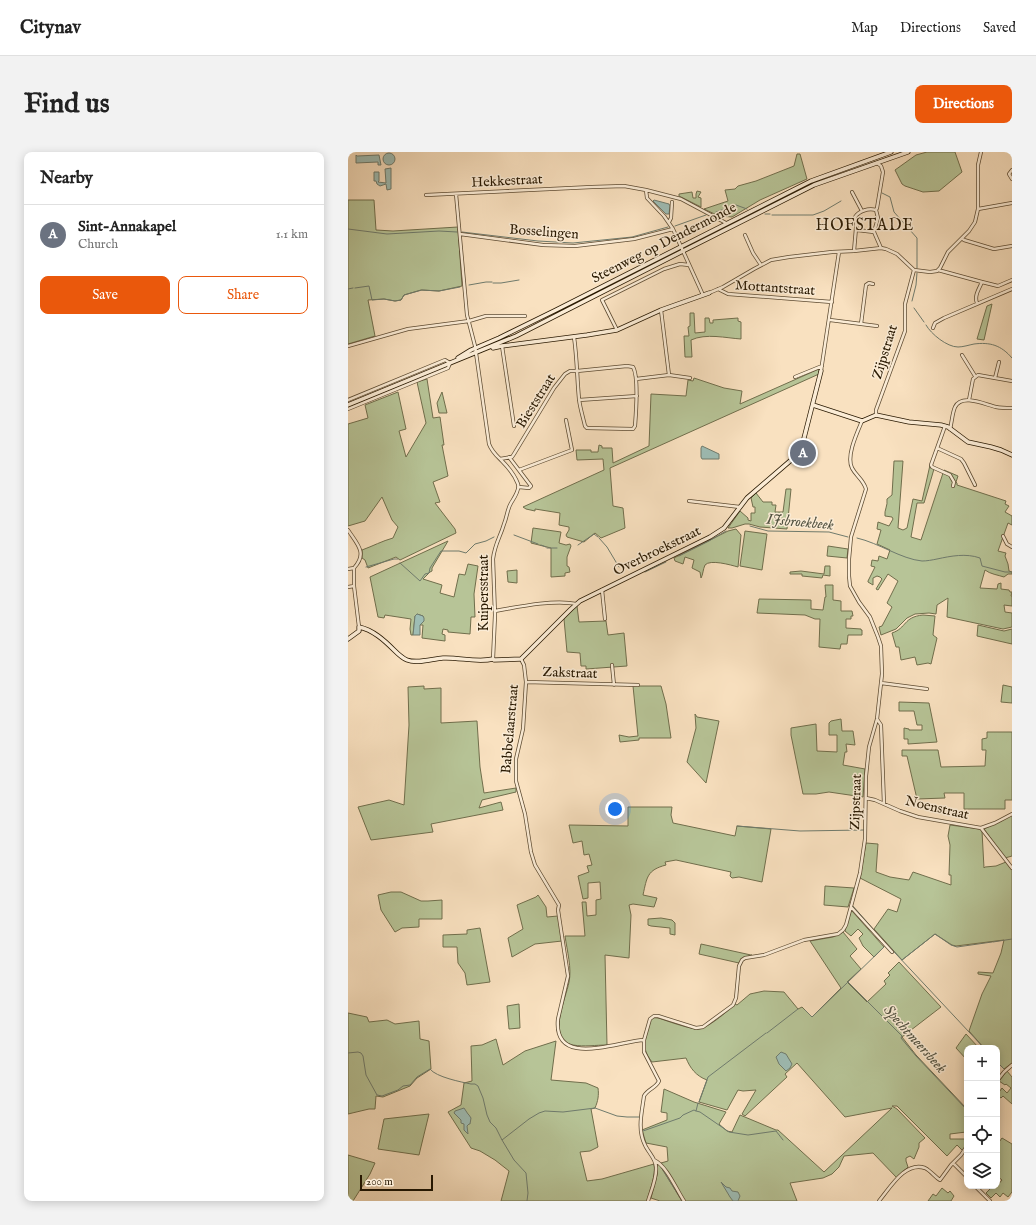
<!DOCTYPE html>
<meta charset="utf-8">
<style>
:root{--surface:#fff;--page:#f2f2f2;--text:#222;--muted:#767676;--line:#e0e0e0;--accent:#ea580c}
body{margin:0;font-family:"IM FELL English",serif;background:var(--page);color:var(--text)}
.controls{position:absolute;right:12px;bottom:12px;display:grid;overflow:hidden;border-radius:8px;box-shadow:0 2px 10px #0003}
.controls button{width:36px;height:36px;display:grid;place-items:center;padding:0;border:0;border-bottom:1px solid var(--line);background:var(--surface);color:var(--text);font:20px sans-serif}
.scale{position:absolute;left:12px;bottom:10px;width:73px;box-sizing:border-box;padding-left:4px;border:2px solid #291902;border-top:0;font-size:11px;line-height:14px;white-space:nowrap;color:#291902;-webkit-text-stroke:3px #fbecd6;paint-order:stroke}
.you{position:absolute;left:267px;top:657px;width:14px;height:14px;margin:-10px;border:3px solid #fff;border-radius:50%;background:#1a73e8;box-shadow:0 0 0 6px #1a73e833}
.badge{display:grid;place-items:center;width:26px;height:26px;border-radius:50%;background:var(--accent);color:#fff;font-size:13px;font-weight:700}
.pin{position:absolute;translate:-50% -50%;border:2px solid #fff;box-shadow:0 1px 4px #0006}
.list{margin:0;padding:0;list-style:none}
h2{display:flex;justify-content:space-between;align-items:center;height:52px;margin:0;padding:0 16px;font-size:17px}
h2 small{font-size:13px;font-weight:400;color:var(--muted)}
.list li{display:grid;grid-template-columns:26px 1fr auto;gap:12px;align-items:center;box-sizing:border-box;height:60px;padding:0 16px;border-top:1px solid var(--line)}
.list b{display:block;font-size:15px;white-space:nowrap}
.list p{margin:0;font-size:13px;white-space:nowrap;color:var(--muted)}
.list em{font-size:13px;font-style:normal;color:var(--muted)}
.actions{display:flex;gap:8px;padding:12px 16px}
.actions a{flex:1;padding:9px 0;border:1px solid var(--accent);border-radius:8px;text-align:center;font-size:14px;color:var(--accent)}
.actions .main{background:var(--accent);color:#fff}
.icon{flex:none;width:22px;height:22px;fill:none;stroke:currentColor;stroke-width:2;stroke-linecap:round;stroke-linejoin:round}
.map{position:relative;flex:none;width:664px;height:1049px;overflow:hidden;border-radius:8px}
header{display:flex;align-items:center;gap:24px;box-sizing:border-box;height:56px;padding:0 20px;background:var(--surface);border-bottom:1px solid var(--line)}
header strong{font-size:19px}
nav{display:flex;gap:22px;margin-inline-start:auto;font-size:14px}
.intro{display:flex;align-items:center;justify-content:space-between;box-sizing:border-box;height:96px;padding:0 24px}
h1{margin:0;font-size:28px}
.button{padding:10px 18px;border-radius:8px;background:var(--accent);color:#fff;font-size:14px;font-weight:700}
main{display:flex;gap:24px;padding:0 24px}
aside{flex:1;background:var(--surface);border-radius:8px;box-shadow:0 2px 10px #0003}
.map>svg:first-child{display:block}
.green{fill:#b7c497;stroke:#706e4c}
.water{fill:#9ebdb5;stroke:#6f7b6d}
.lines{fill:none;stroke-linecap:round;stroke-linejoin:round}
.stream{stroke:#6f7b6d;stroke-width:1}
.street-casing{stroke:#5d4b32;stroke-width:4}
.secondary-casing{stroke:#291902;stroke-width:5}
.street{stroke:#fbecd6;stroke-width:2.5}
.secondary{stroke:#fbecd6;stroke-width:3.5}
.labels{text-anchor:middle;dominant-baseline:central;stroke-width:3;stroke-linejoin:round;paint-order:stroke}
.street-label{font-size:14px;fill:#291902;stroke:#fbecd6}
.water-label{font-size:15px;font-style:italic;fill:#525241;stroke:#fbecd6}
.quarter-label{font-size:16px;letter-spacing:1px;fill:#291902;stroke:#fbecd6}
</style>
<header>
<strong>Citynav</strong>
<nav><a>Map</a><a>Directions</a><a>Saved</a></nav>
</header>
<div class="intro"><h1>Find us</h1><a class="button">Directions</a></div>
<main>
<aside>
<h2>Nearby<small></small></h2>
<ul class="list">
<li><span class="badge" style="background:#6b7280">A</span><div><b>Sint-Annakapel</b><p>Church</p></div><em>1.1 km</em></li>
</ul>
<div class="actions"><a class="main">Save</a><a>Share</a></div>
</aside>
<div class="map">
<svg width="664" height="1049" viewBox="0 0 664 1049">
<rect width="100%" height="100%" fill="#f9e1c0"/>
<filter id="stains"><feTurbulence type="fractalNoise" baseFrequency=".005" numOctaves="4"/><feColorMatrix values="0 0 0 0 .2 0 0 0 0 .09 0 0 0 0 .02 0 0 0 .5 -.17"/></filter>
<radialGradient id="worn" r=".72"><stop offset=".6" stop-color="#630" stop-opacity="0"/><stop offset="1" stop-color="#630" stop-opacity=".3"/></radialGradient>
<path class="green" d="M579 0H607L614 20 591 39 575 40 557 34 554 32 547 18 568 3Z
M449 2H452L459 27 412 48 384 65 371 64 356 57 380 49 377 38 387 37 390 34 408 29 446 14Z
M349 39 353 40 350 45 353 46V55L331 44V42L344 40 345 46H348V42Z
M0 48H26L28 78 45 79 110 75 114 134 91 139 73 138 56 143 53 148 47 149 36 147 20 148 27 184 0 192Z
M644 152 636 188 629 187 639 154Z
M342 161H346L347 181 357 180V166H361L362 171H365V168L390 166V169L393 170V187C378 186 358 181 343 188L344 205H337L336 184H341L340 175 342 174Z
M471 217V222L262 316 265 354 275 356 277 376 253 386 247 381 236 390 219 385 218 383 221 378V375L211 373 212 361 187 357V359L178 357 175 355 256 318 255 307 229 308 228 298H243V300H250L251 293 254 294V296H264L265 311 301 294 303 242 338 244 340 228 345 229 346 226 376 236 394 239 392 252Z
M79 227 85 266 92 265 96 293H94L100 324 85 330 92 350 87 351 107 377 108 381 52 408 48 405 20 416 17 408 14 406V398C25 394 34 389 45 386L50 375 44 368 34 345 17 369 0 374V272L20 266 17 253 50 240 58 277 51 279 58 305 78 271 69 230Z
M94 240 99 261H91L89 251Z
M546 309H555L550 376 555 378 559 376 565 347 574 349 582 313 583 315 586 317 576 351H569L563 385 573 388 596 318 610 324 608 330 609 331V333L658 349 657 352 661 354 657 360 664 364V373L660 371 650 399 658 401 657 404 660 412 661 419 664 420V422H660L656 425C650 423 642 422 637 418L632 436 649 437 650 432 653 431V437L661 438 662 440H664L663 444H664V454L656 453 657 460 664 461V475L655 477 599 465 600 446 589 453 588 462 581 461 567 462 559 466 548 477 533 483 531 475 534 474 544 455 539 451 550 429 540 422 530 438 528 437 534 427 532 425 529 424 525 426V433L520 430V429L527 415 523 414 524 408 530 409 531 404 539 407 542 398 529 392 533 378 529 377 530 370 541 374 545 367 544 365 537 364C536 358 540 354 539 347L544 343Z
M438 337H443L439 377 412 375 401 372H397L384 376H380L392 359 400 366V368L403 369V361H407V355H405L403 346 408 341 415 350H424V353H428L427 360H435Z
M185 376 213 380 211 391 218 393 222 392 223 394 219 405V414L221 415 222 420 217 421V424L203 425V396L183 391Z
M388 377 393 383 390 415C383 413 362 407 357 413 355 417 355 423 353 426L352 420 344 416 346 408 337 405 335 412 327 409 326 406 380 379Z
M397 379 419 382 414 418 392 414Z
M100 389 84 416V419L82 420 75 427 94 433 92 441 106 445 111 422 117 423 120 412 130 414 126 442 127 465H123L122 482 100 480V478L95 477 94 482 97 483V489L74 486 75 473H72L74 471 75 464 69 462 67 464 65 483H63L62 477 63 467 37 463 36 466 30 465 22 425Z
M480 394 500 397 499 406 479 404Z
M477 414H482V424L475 423 474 426 454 424V422H442V420L453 419 476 422Z
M169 418V431L160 430 159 419Z
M477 433H485V448L493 449V459H504L505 464H503V467H498V476L513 477V478H514V483H500L499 492H493L492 497 471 495 472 467H467L457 463 409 461 411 447 463 448V457L475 458 477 445H478Z
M229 454 231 470 258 469 260 483 276 481 279 514 238 517V514H233L232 501 219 500 216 467Z
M575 463 587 464 585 483 589 486 583 512 580 511 569 513 567 505 553 508 551 495H548L544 481C559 476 555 465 575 463Z
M630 473 656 479 664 477V492L629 484Z
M655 533 664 535V551L653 550Z
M76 534V537L93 536V571L129 569 132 615 136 641 168 636V640L134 648 131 656 153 650 155 658 83 672 85 680 23 688 10 655 41 648 56 653 61 573 60 535Z
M285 534H313L318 552 323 586H291V588L272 590 271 583 281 585 290 584Z
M551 550 581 551 589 590 560 592V587H556V576L561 577V578H574V573H569L566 559H551Z
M347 562 349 565 371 569 358 631 339 610 348 576Z
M493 567 494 579H505L507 593 498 592 499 600H497L495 613 517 617 515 645 481 640 468 642H455L443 583V576L468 572 469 599 489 600V583H481V571L483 569Z
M639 580H664V648H657V657H616V641H596L597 646 569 647 559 604H554V598H590L593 615 637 614 638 598H634V587L639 586Z
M280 655H324L323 663 325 671 387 684 389 674 423 677 414 730 391 725 384 726 382 724 383 720 328 708 317 710 318 713C299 718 299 725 295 743L309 746 306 755 285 752 281 753 283 763 281 806 257 803 259 893C248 893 236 895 225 893 198 887 218 847 221 830 224 817 219 798 217 784H237L234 750H238L239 764 248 763V748L253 747 252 730 240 731V746L235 747 230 724 241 720 239 714 244 713 241 702 236 703 234 689 225 691 221 673 280 674Z
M664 663V704L657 706 636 677Z
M602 673 632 677 634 679 636 716 637 715 648 714 658 710 664 717V911L656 917 649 910V896H636L621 879 634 842 643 824 630 822V820L645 821 653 801 656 788 608 794 604 793 587 782 554 808 526 777 540 757 549 760 553 747 512 726 518 691 530 692 528 720 542 725 561 728 565 720 603 733V723H601L602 693 600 684Z
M477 734 506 736 500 755 476 753Z
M43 740H53L73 749H80L94 748V767H71V775L54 776 47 780 33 758 30 743Z
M190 743 198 755 199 765 210 764 214 789 187 792 164 805 160 786 175 777 169 753 188 745Z
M503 759H504L536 795 526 805 515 794 511 786 515 782 510 777 503 784 497 779Z
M313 766 324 768 327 771V783L322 782V776L303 774 300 773V767Z
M132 776 142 830 119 833 117 821 110 811 109 795H95V783L119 782V778Z
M495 780 509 797 502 804 513 817 499 830 519 850 538 832 536 829 542 823 540 821 551 810 593 855 554 885 568 903 619 957V972L618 980 602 982V987H618L617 996 615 999 609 993 599 1004 549 954H544L549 957 577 986 571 991V995L566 1007 562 1004 558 1006V1009L560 1015 549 1026 525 1001 496 1004 491 1015 484 1022 475 1026 442 1031 449 1049H337L313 1011 320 1009 319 995 298 991 294 978 319 968V961L313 960 316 937 346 950 378 960 371 972 379 979 384 980 392 963 428 978H430L476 1020 544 956 497 965 449 911 437 922 439 925 397 964 394 962 408 938 395 939 390 938 379 958 351 950 359 928C348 924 342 916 338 906L304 910C301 906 298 902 297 896 296 891 300 870 303 867 305 865 307 866 310 866 320 869 338 876 349 877 358 878 380 859 387 852L389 853 402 842 416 839 436 840 450 857 454 855 464 865 493 836 462 789 485 785Z
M353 792 403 803H404L395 806 391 811 351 802Z
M171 852 172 876 161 877 159 854Z
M0 861 19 865 21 870 39 868 47 872 71 869 72 887 81 889 83 917 69 926 62 934 35 945 28 944 27 957H21L0 962Z
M618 882 631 896H619V908L608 896Z
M148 887 155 913 177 899 208 889 203 928 238 931 250 936C251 943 250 949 247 956L243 957 250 995 242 999 232 1000 239 1029 254 1027 306 1012C308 1023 302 1038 299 1049H153L161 1019 147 1008 132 999 123 996 100 960 113 953 116 931 124 929 123 894 134 893Z
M659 919 664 925V952L655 944 653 946 649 943 654 936 659 941 663 936 658 932 657 933 651 929Z
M81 962 71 1003 30 997 36 967Z
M654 986 664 992V1040L660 1045 655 1041 652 1045 648 1041 643 1046 638 1041 645 1034H649L654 1028 649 1024V993Z
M0 1003 27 1011 22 1022 5 1049H0Z
M309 1011 313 1015 334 1049H312L303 1046 309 1023Z
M594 1036 600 1041 602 1039 606 1044 603 1049H580L585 1042 588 1044Z"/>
<path class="water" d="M35 7a6 6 0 1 1 12 0a6 6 0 1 1-12 0Z
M8 3 9 4 31 3 33 13H30V10L8 11Z
M43 16V37L39 38 38 32 32 34 29 32 28 29H26V20H31V29L30 30 38 31 37 17Z
M306 48 321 52 322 54 321 62H318L305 49Z
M354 294 371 302V307H354L353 305V296Z
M69 462 75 464 76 466V469L72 473V483H65L67 464Z
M433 900 438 902 444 912 442 916 438 919 431 912 428 905Z
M116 956 120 962 121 963 123 966 122 972H121L119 974 120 982 116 978V972L113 971V968L106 961 107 959Z
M373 1030 378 1035 382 1036 384 1039 390 1040 392 1044 390 1049H385L382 1045Z"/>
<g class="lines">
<path class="stream" d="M534 41 542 45 546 60 569 86V116
M368 60 388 53 399 57
M417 62H422
M424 63H465L476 59 493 49
M327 74 358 63
M0 77 39 82 91 79 109 80
M114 80 190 89 225 91 284 85 320 75
M145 131H153L171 128
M121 133 138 130H144
M7 136 21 134 24 148 36 147 47 149 53 148 56 143 74 138 91 139 112 135
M0 137 5 136
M564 149 568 133 569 121
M566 156 576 170
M578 173C583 182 599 195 610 195 615 195 621 193 626 192 642 190 653 193 664 206
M402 374 420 379 481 380 500 385
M166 383 190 392
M251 386 259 395 271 415
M509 386C531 391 553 407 574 409 579 409 584 408 589 407 603 404 618 401 632 406L634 414 657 420H664
M193 393 198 395
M230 393 246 382 250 385
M199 396H209
M331 404 361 389 378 379
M52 411 72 429 77 422 81 421 82 416 93 399H111L118 401 127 392 138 389 146 385
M18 415 46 407H50
M297 420 318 410
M389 674 452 679 516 678
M504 753 534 787 636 896
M645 790 664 787
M554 808 587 782 603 793 609 795 644 790
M500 830 554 884 553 886 568 904 619 958
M457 858 464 865 536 795
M419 881 450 857
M0 901 10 900 13 901 15 904 18 923 29 943 34 944 50 938 55 934 62 933 69 925 82 917C88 925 113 930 123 932H127L130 934 135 946 139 963 142 970 148 976 154 988 181 967 191 961 197 959 215 960 247 956 269 964 279 965H291
M649 910 656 917
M351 950 360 925 418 881
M348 959 352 960 381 980 400 983 428 979 435 988
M295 979 332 966 335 963 346 958 348 959 350 951
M154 988 166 1008 178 1021 180 1041 179 1049
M313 1015 334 1049"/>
<g class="street-casing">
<path id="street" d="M664 18 661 22 664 27
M298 38 333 47 378 71
M504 40 514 59
M108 42 119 163 127 194 141 292C144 300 148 303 154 309 160 315 167 324 170 332 172 338 166 346 163 351 159 358 159 365 156 372 152 386 147 391 145 407L147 463 145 507
M78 43 244 35 276 34 298 38 299 46 316 64 325 77 355 143
M630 57 664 51
M528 58 529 56 535 20 533 14 529 11
M528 58 530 66 526 80 533 96
M321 70 323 66 324 50
M526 80 509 78 507 65C511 59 520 56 528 58
M112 82 195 93 227 94 286 87 325 77
M397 83 405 101 413 113
M614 86 616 88 646 97 664 94
M506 99 508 76
M590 118 634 130 650 134 664 128
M370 137 380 142 484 150
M361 141 375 135 406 117 423 108 441 105 484 100 506 99 533 96 538 97 549 102 566 118 582 120 589 119 592 116 600 100 621 79 627 70 630 57V13L633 0
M629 151C626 144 631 137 634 130
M313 158 321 223
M482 168 529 174
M513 172 518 133 521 131 525 132
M585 176 587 171 596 166 664 137
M269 178 254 148 316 117 332 112 341 113
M0 194 60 177 121 169 138 164H177
M154 194 166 274
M614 203 627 224
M473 219 491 100
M447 225 474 214
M647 226 651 210
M288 227 321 223 342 226
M0 248 97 208 102 211 100 216 0 257
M231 248 289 244
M621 248 625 227 630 223 664 229
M528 263V258L557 179V152L566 118
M597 274 583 313 584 315 602 323 606 330 605 334
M602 277C604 270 604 262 607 255 614 241 638 253 648 255 653 256 659 256 664 256
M589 296 613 307 616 311 627 333
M161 305 183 334 181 336 171 335
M152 307 164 305 166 302 206 236 217 222 222 219H229L279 214 285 215C291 225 288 261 287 274L285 277 239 276 237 274C235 265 232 256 231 247 229 226 229 205 226 185
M171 318 224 298 218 268
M341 349 392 355
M0 378C9 392 20 401 6 416
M655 384 659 392 664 395
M6 416V434L11 475
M0 417 6 416
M0 435 6 434
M254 438 257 467
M147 459C169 455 207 447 228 452
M173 507 176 513 178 530 175 577 168 607V629L177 662 183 700 187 713 211 753 210 758 220 824 210 867C205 917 270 889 296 888
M264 513 266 533
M178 530 290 533
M533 531 579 537
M529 567 533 573 536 652
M518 646 527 648 552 659 570 665 633 676 647 671 664 662
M633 676 664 716
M503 755 544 800
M649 929 656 920 664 913
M306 1008C319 1014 328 1037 336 1049
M605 1011 619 1025
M627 1034 642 1049
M300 1049C303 1039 309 1026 308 1015 308 1007 300 1000 297 993 289 977 294 960 296 944 300 937 308 936 311 929L296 900V888L302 867 306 864H310L348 876 355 875 385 853 388 846 391 814 394 808 397 806 416 803 456 788 490 782 495 778 498 773 512 721 517 687 518 624 521 595 529 567 534 522 533 494 530 485 522 465 511 450 502 434 501 424V407L503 385 518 337C515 327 508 324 504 316 498 304 509 281 514 269
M531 1049C542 1036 557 1009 577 1016 583 1019 587 1025 592 1028L603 1013 613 1003 619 994"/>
</g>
<g class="secondary-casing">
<path id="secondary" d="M145 196 154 194 239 183 269 178 313 158 361 141
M110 206 123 198 151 186 208 158 463 29 543 0
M0 253 168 184 335 99 466 33 560 0
M465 253 514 269 528 263 561 270 593 273 600 275 620 290 643 295 653 298 664 303
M0 487 11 479V475C25 478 36 488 46 498 50 502 54 506 59 508 69 512 84 507 95 506 111 505 129 511 145 507L146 508 173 507 223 457 232 449 362 385 376 376 399 346 449 303 453 298 473 219"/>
</g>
<use href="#street" class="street"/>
<use href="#secondary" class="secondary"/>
</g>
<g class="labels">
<g class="street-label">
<text transform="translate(159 29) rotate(-3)">Hekkestraat</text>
<text transform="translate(196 80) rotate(4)">Bosselingen</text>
<text transform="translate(316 91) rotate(-27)">Steenweg op Dendermonde</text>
<text transform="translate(427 136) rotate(4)">Mottantstraat</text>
<text transform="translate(537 200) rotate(-73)">Zijpstraat</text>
<text transform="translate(188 249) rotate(-58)">Bieststraat</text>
<text transform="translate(309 399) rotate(-26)">Overbroekstraat</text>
<text transform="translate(136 441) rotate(-90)">Kuipersstraat</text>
<text transform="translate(222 521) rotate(2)">Zakstraat</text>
<text transform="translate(162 577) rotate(-85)">Babbelaarstraat</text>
<text transform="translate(508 650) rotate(-88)">Zijpstraat</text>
<text transform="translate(589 656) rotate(13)">Noenstraat</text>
</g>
<g class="water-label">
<text transform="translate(452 370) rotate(5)">IJsbroekbeek</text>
<text transform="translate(567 887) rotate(48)">Spechtmeersbeek</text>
</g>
<g class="quarter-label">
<text x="517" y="74">HOFSTADE</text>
</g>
</g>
<rect width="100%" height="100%" filter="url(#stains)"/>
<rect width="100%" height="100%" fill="url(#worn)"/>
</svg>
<div class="controls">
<button>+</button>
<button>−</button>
<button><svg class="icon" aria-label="locate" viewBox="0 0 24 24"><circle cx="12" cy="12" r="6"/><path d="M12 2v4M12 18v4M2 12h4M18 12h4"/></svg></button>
<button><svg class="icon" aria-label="layers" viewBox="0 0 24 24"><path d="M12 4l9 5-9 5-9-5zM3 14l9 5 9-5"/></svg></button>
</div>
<div class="scale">200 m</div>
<div class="you"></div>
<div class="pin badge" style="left:455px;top:301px;background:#6b7280">A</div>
</div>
</main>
